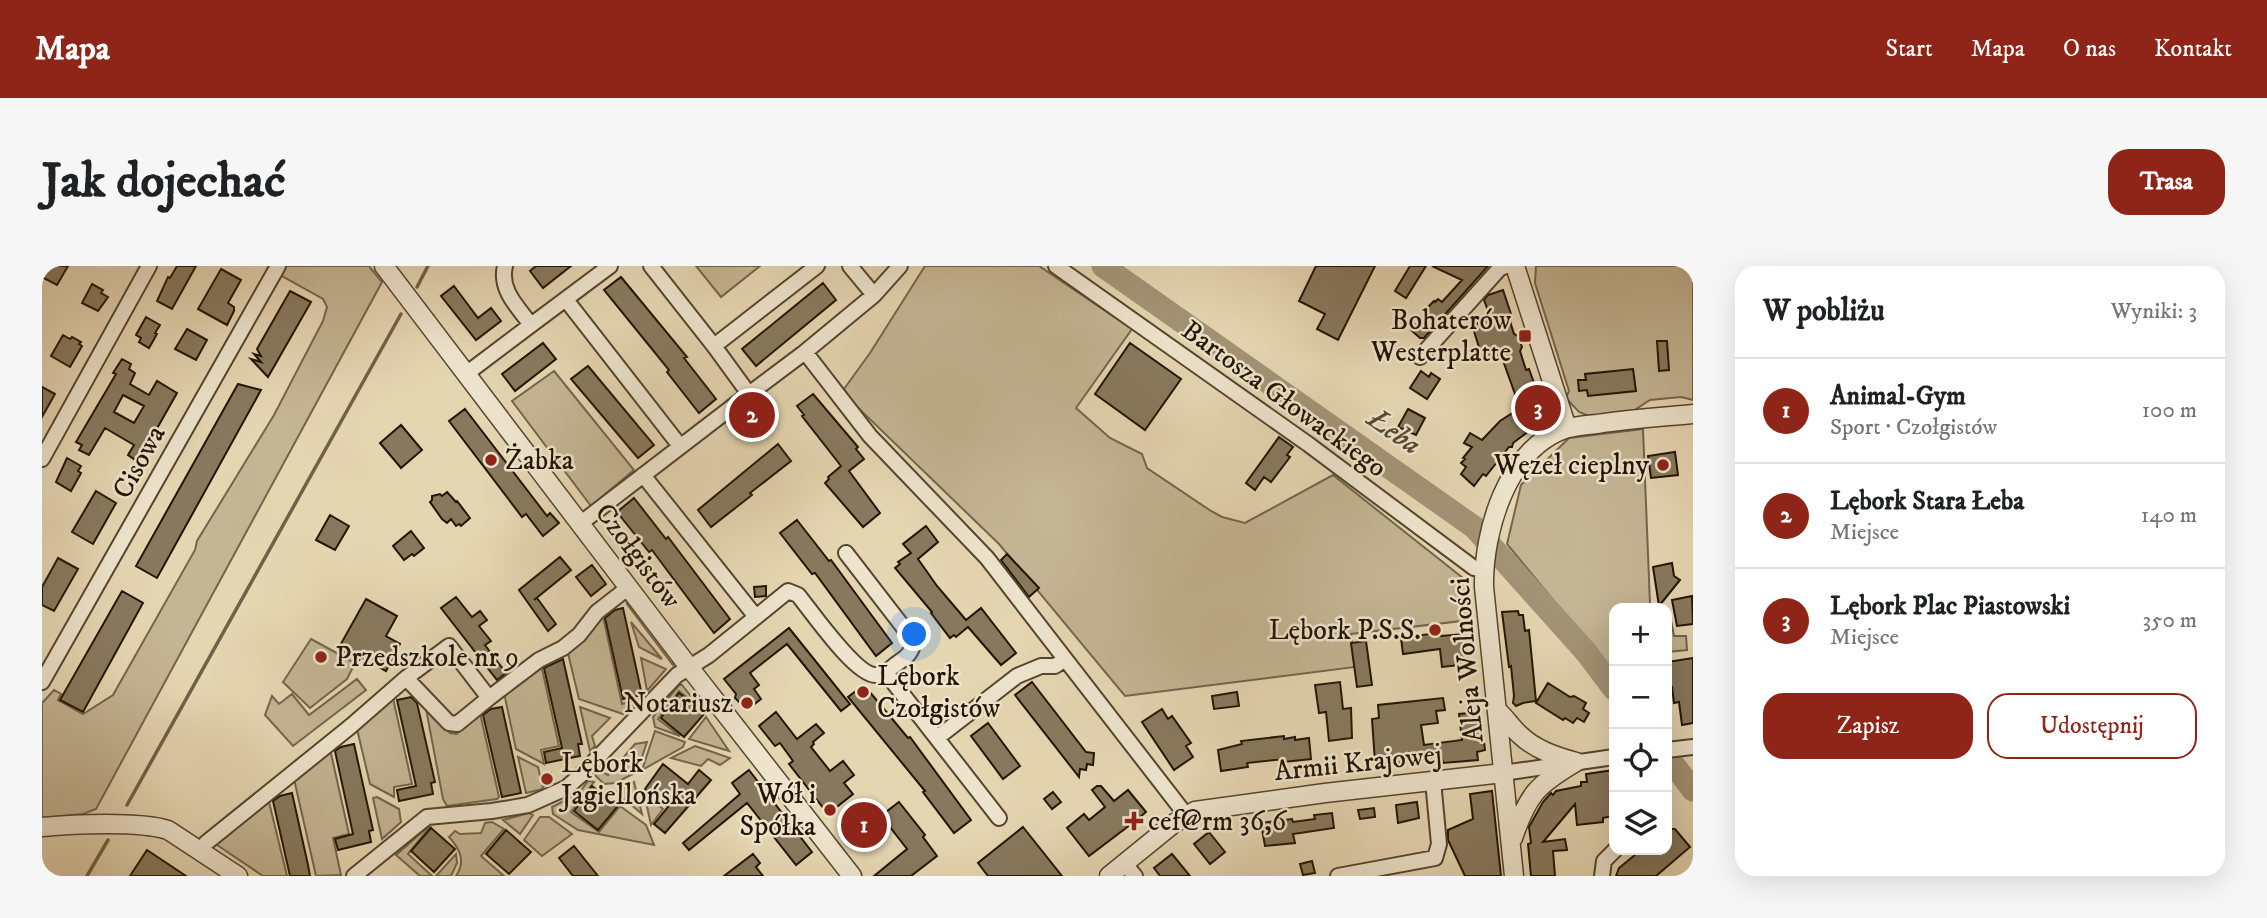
<!DOCTYPE html>
<html lang="pl">
<meta charset="utf-8">
<style>
:root{--surface:#fff;--page:#f6f6f6;--text:#202124;--muted:#757577;--line:#e0e0e0;--accent:#8f2418}
body{margin:0;font-family:"IM FELL DW Pica",serif;background:var(--page);color:var(--text)}
.controls{position:absolute;right:21px;bottom:21px;display:grid;overflow:hidden;border-radius:14px;box-shadow:0 7px 28px #0002}
.controls button{width:63px;height:63px;display:grid;place-items:center;padding:0;border:0;border-bottom:2px solid var(--line);background:var(--surface);color:var(--text);font:35px sans-serif}
.you{position:absolute;left:873px;top:369px;width:24px;height:24px;margin:-18px;border:5px solid #fff;border-radius:50%;background:#1a73e8;box-shadow:0 0 0 10px #1a73e833}
.badge{display:grid;place-items:center;width:46px;height:46px;border-radius:50%;background:var(--accent);color:#fff;font-size:23px;font-weight:700}
.pin{position:absolute;translate:-50% -50%;border:4px solid #fff;box-shadow:0 2px 7px #0006}
.list{margin:0;padding:0;list-style:none}
h2{display:flex;justify-content:space-between;align-items:center;height:91px;margin:0;padding:0 28px;font-size:30px}
h2 small{font-size:23px;font-weight:400;color:var(--muted)}
.list li{display:grid;grid-template-columns:46px 1fr auto;gap:21px;align-items:center;box-sizing:border-box;height:105px;padding:0 28px;border-top:2px solid var(--line)}
.list b{display:block;font-size:26px;white-space:nowrap}
.list p{margin:0;font-size:23px;white-space:nowrap;color:var(--muted)}
.list em{font-size:23px;font-style:normal;color:var(--muted)}
.actions{display:flex;gap:14px;padding:21px 28px}
.actions a{flex:1;padding:16px 0;border:2px solid var(--accent);border-radius:21px;text-align:center;font-size:24px;color:var(--accent)}
.actions .main{background:var(--accent);color:#fff}
.icon{flex:none;width:38px;height:38px;fill:none;stroke:currentColor;stroke-width:2;stroke-linecap:round;stroke-linejoin:round}
.map{position:relative;flex:none;width:1651px;height:610px;overflow:hidden;border-radius:21px}
header{display:flex;align-items:center;gap:42px;box-sizing:border-box;height:98px;padding:0 35px;background:var(--accent);color:#fff}
header strong{font-size:33px}
nav{display:flex;gap:38px;margin-inline-start:auto;font-size:24px}
.intro{display:flex;align-items:center;justify-content:space-between;box-sizing:border-box;height:168px;padding:0 42px}
h1{margin:0;font-size:49px}
.button{padding:18px 32px;border-radius:21px;background:var(--accent);color:#fff;font-size:24px;font-weight:700}
main{display:flex;gap:42px;padding:0 42px}
aside{flex:1;background:var(--surface);border-radius:21px;box-shadow:0 7px 28px #0002}
.map>svg:first-child{display:block}
.green{fill:#c4b594;stroke:#74654b;stroke-width:2}
.lines{fill:none;stroke-linecap:round;stroke-linejoin:round}
.stream{stroke:#706148;stroke-width:3.5}
.river{stroke:#a39476;stroke-width:23}
.building{fill:#88795e;stroke:#231502;stroke-width:2;fill-rule:evenodd}
.minor-casing{stroke:#54452e;stroke-width:18}
.tertiary-casing{stroke:#54452e;stroke-width:21}
.minor{stroke:#eee4cd;stroke-width:14}
.tertiary{stroke:#eee4cd;stroke-width:18}
.poi-dot{fill:#8f2418;stroke:#eee4cd;stroke-width:2.5}
.labels{text-anchor:middle;dominant-baseline:central;stroke-width:5;stroke-linejoin:round;paint-order:stroke}
.poi-label{font-size:28px;fill:#231502;stroke:#eee4cd;text-anchor:end}
.street-label{font-size:28px;fill:#231502;stroke:#eee4cd}
.water-label{font-size:30px;font-style:italic;fill:#564830;stroke:#eee4cd}
</style>
<header>
<strong>Mapa</strong>
<nav><a>Start</a><a>Mapa</a><a>O nas</a><a>Kontakt</a></nav>
</header>
<div class="intro"><h1>Jak dojechać</h1><a class="button">Trasa</a></div>
<main>
<div class="map">
<svg width="1651" height="610" viewBox="0 0 1651 610">
<rect width="100%" height="100%" fill="#e5d6b2"/>
<filter id="stains"><feTurbulence type="fractalNoise" baseFrequency=".00286" numOctaves="4"/><feColorMatrix values="0 0 0 0 .2 0 0 0 0 .09 0 0 0 0 .02 0 0 0 .5 -.17"/></filter>
<radialGradient id="worn" r=".72"><stop offset=".6" stop-color="#630" stop-opacity="0"/><stop offset="1" stop-color="#630" stop-opacity=".3"/></radialGradient>
<path class="green" d="M241 0H327L340 16 54 543 41 548 0 552V437L12 424 19 428 16 434 41 448 71 429 153 284 155 275 232 149 281 55 285 41 281 33 240 10 239 4Z
M654 0H718L679 31Z
M883 0H997L1090 63 1034 142 1068 172 1100 188 1105 202 1169 245 1180 251 1203 257 1291 209 1426 316 1428 354 1309 368 1313 401 1083 430 957 278 808 134 802 123 828 87Z
M1494 0H1651V134L1639 131 1608 134 1591 145 1547 150 1537 146 1524 132 1527 125 1493 17Z
M512 105 592 204 549 240 470 135Z
M1601 163 1608 338 1615 342H1572V408L1465 278 1479 219 1527 172Z
M584 333H587L632 394 631 399 585 338Z
M1625 347 1628 349 1632 370H1644L1645 384 1625 386Z
M561 350 580 438 595 434 581 448 537 433 525 383Z
M589 356 620 393 597 381Z
M269 373 313 397 305 413 268 442 241 416Z
M599 392 624 403 605 425Z
M499 398 517 480 499 484 502 498 474 483 462 427Z
M315 413 324 424 251 480 223 449 230 430 237 438 250 428 267 449Z
M637 419H640L648 429V434L637 425 616 453 638 470 613 461 611 451Z
M351 432 370 518 352 521V531L328 518 315 463Z
M538 441 568 452 550 470 553 480 548 485Z
M384 443 408 467 415 468 427 454 438 447 457 531 455 533 405 540 401 533Z
M664 451 687 485 647 473Z
M613 465 643 476 641 481 600 504Z
M605 476 595 506 573 517 562 518 553 509 556 504 566 509 593 478Z
M653 480 688 492 678 499 666 493 659 500 629 492Z
M288 483 307 568 291 572 299 609 274 610 252 513Z
M476 491 496 501 501 523 484 527Z
M546 515 552 516 529 546 557 566 578 540 604 559 612 579 536 564 511 548 510 541 537 527Z
M592 516 600 548 574 526Z
M602 527 621 543 609 559Z
M335 531 357 543 359 556 340 573 331 532Z
M226 532 245 610H221L172 577Z
M487 547 491 549 478 568 461 554Z
M498 551H507L530 568 500 590 482 574Z
M450 556 462 563 439 590 462 610H414C424 595 418 583 407 571L413 565 418 568 439 567 443 557Z
M386 561H388L366 588 390 610H378L354 589Z
M414 588 415 597 409 610H394Z"/>
<g class="lines">
<path class="stream" d="M375 21 386 0
M85 539 359 48
M45 610 66 574"/>
<path class="river" d="M1061 0 1432 261 1544 386 1572 423
M1625 490 1651 524"/>
</g>
<path class="building" d="M0 0H26L15 19 0 11Z
M135 0H154L130 43 115 35 126 11 128 12Z
M494 0H529L501 22 488 5Z
M1274 0H1333L1296 74 1275 63 1283 48 1257 35Z
M1368 0H1384L1364 32 1353 25Z
M1390 0H1446L1382 72H1378L1369 64 1387 44 1385 42 1392 35 1393 36 1396 33 1400 36 1420 14Z
M179 3 199 14 186 37 192 41V45L185 59 156 43Z
M579 11 645 91 642 92 674 133 657 147 625 106 627 104 562 24Z
M781 17 794 34 714 100 700 83Z
M50 18 61 24 59 27 66 31 56 45 40 37Z
M412 20 436 52 449 42 459 55 434 74 399 30Z
M1461 24 1469 48 1466 49 1472 68 1476 70 1480 81 1478 85 1484 104 1487 103 1502 145 1481 150 1491 162 1471 177 1470 181H1467L1444 210 1441 208 1432 220 1419 208 1424 201 1419 197 1423 193 1421 192 1430 181 1422 177 1428 167 1440 174 1458 155 1478 142 1459 89 1441 94 1430 59 1449 53 1442 34 1446 29Z
M248 25 269 36 226 111 209 93 219 96 212 88 219 90 215 83Z
M104 51 118 59 113 67 115 68 107 82 97 76 99 72 94 69Z
M145 63 165 74 154 94 133 83Z
M21 69 28 73 30 71 39 76 37 78 40 80 28 101 9 90Z
M1615 75H1625L1627 104 1617 105Z
M501 77 514 93 473 125 460 108Z
M1088 77 1139 113 1103 164 1053 128Z
M80 93 89 98 87 103 93 107 88 118 107 129 115 115 135 127 96 196 86 189 92 179 63 162 47 189 37 184 40 179 34 176 74 108 71 107ZM81 129 102 140 92 157 72 146Z
M546 100 612 179 596 192 529 113Z
M1591 103 1594 125 1546 130 1545 124 1537 125 1536 114H1544L1543 108Z
M1379 105 1387 111 1389 107 1398 113 1385 133 1368 122Z
M196 118 219 124 115 312 94 300Z
M0 121 13 128 0 151Z
M771 128 816 181 814 183 822 193 807 205 838 247 821 261 783 217 787 213 786 211 799 200 760 150 762 149 755 140Z
M711 141 718 150 710 157 703 148Z
M423 143 505 250 508 247 517 257 501 270 484 248 480 251 407 155Z
M1366 143 1383 152 1374 169 1356 161Z
M359 159 380 184 359 202 338 177Z
M1237 171 1251 181 1245 189 1248 191 1229 216 1222 211 1213 224 1204 217Z
M736 178 749 195 708 227 710 229 669 261 656 244Z
M1633 186 1636 209 1609 212 1606 190Z
M25 192 39 200 36 205 39 207 29 225 14 216Z
M54 225 74 237 51 278 30 266Z
M405 226 414 236 415 235 428 252 419 260 417 258 414 260 409 253 405 257 400 253 388 236 390 234V230L398 228 400 230Z
M592 232 624 273 626 271 688 353 672 367 610 284 607 286 575 246Z
M288 249 307 260 293 284 274 274Z
M755 254 787 295 789 294 850 377 834 390 773 307 770 308 738 267Z
M884 260 896 276 876 293 895 320 924 354 939 342 974 387 959 399 926 361 914 371 912 369 908 372 889 347 890 346 853 302 858 298 856 296 869 287 861 278Z
M369 265 382 282 372 290 370 288 362 294 351 280Z
M965 288 997 322 987 331 959 294Z
M518 291 529 304 492 334 495 332 514 358 506 365 477 324Z
M16 292 36 303 12 345 0 339V321Z
M1630 297 1632 310 1638 314 1617 340 1611 301Z
M550 299 564 318 549 330 534 311Z
M724 320V330L713 331 712 321Z
M80 325 101 337 41 446 18 434Z
M1650 330 1651 358 1635 360 1630 334Z
M414 331 430 351 438 345 445 354 437 360 449 375 443 379 464 407 455 414 399 342Z
M324 333 355 350 344 370 358 378 344 405 319 391 317 394 296 383Z
M581 342 600 429 581 433 563 352 573 344Z
M1476 345 1477 349H1481L1483 365 1487 364 1494 435 1481 437 1474 440 1471 437 1472 430 1469 400 1467 401 1460 346Z
M1398 359 1399 370 1422 368 1426 398 1400 401 1398 383 1361 388 1359 372 1388 368 1387 360Z
M747 362 808 438 799 445 745 378 708 407 717 419 712 423 719 433 705 444 693 432 694 428 682 413Z
M1324 375 1330 419 1315 421 1309 377Z
M1651 392V457L1640 459 1637 436 1632 437 1630 421 1625 422V396Z
M521 393 540 478H536L538 490 504 497 502 486 520 482 502 402Z
M990 416 1044 486 1052 487 1051 499 1045 498 1044 504 1038 503 1037 511 973 429Z
M1298 416 1301 443 1309 442 1310 472 1287 475 1284 446 1277 447 1273 419Z
M1506 417 1528 431 1532 430 1544 437 1541 443 1547 447 1542 456 1535 452 1531 457 1523 452 1521 454 1494 437Z
M822 419 866 472 868 471 929 554 912 567 881 526 883 525 806 431Z
M1195 426 1197 440 1172 443 1170 430Z
M637 427 663 447 642 471 619 452Z
M369 431 375 437 393 516 389 517 391 528 357 535 355 524 374 520 355 434Z
M1401 432 1403 444 1394 445 1396 457 1379 459 1382 479 1420 474 1417 448 1437 446 1438 450H1439L1443 484 1435 486 1436 494 1401 497 1400 492 1337 499 1333 496 1330 453 1337 452 1336 439Z
M460 441 479 527 460 531 441 449 449 443Z
M1120 443 1126 453 1130 450 1149 477 1144 480 1151 491 1132 504 1100 456Z
M734 446 755 473 774 458 782 467 771 476 772 478 769 481 788 505 801 495 812 509 802 517 811 528 786 548 747 498 751 495 738 477 733 480 717 460Z
M946 457 978 500 961 513 929 470Z
M1242 470V473L1253 471V474L1267 472 1269 493 1242 496V493L1205 497 1206 501 1179 505 1176 484 1200 478 1199 475Z
M312 478 331 564 327 565 329 576 296 584 293 573 311 568 293 485 299 481Z
M621 498 646 518 657 504 669 514 623 567 612 558 626 541 603 523Z
M707 504 770 586 754 599 705 537 647 584 641 577 698 528 690 517Z
M1572 504V530H1568L1570 550 1561 552V556L1535 559 1533 538 1501 576 1523 573 1525 584 1511 585 1513 610H1489L1486 578 1489 577 1487 561 1501 536 1509 527 1511 529 1514 525 1539 520V516H1545L1544 508Z
M509 507 511 517 502 520 499 509Z
M550 520 576 540 556 564 532 545Z
M1055 520H1059L1072 535 1086 524 1104 546 1097 552V556L1092 559H1088L1047 590 1025 562 1042 548 1047 554 1063 541 1050 524Z
M1450 525 1459 610H1423L1406 574V564L1431 553 1428 528Z
M1011 526 1019 536 1010 543 1002 533Z
M250 527 266 599 268 610H248L231 535 238 530Z
M857 536 883 569 881 571 895 590 869 610H832L865 583 844 556 814 581 800 562 831 537 840 549Z
M1375 536 1377 552 1356 557 1354 539Z
M1332 542 1333 551 1318 553 1316 544Z
M1290 547 1292 562 1251 568 1253 577 1223 580 1219 557 1250 553 1251 556 1273 553 1272 549Z
M981 561 1020 610H946L936 597Z
M389 562 413 583 392 606 369 585Z
M1625 563H1633L1648 581 1614 610H1574L1577 602 1599 584H1625Z
M464 564 489 586 467 608 444 588Z
M1167 566 1183 586 1168 598 1152 578Z
M532 580 556 610H531L517 592Z
M105 584 144 610H88Z
M711 588 718 597 714 601 721 610H682Z
M1130 588 1148 610H1118L1112 602Z
M1270 595 1273 607 1261 609 1258 598Z"/>
<g class="lines">
<g class="minor-casing">
<path id="minor" d="M463 0C457 24 476 41 489 59L568 0
M808 0 832 29 858 0
M1014 0 1266 178 1432 302 1442 303
M525 35 638 180
M672 80 775 0
M763 86 828 170 945 292 1144 549
M1378 91 1458 2 1464 0
M424 108 489 59
M707 128 763 86 832 29
M0 193 107 0
M601 209 714 351 746 325 756 329C770 346 814 410 834 409 842 409 847 404 853 399 864 391 869 389 872 375L804 287
M539 257 707 128 672 80 609 0
M844 407 957 552
M0 416 236 0
M447 432 497 394 521 382 537 369 555 346 587 321
M895 472 975 410 999 400H1013L1023 393
M1625 484 1651 481
M1461 507 1572 491
M159 585 164 577 309 460 364 412 407 380 447 432 415 458 407 457 364 412
M1082 597 1093 610
M312 610 385 551 450 545 486 539 524 522 540 508 635 409 667 389 714 351
M1296 610 1393 592 1397 578 1391 515
M1560 610 1562 595 1573 584"/>
</g>
<g class="tertiary-casing">
<path id="tertiary" d="M342 0 647 401 810 610
M1473 0 1525 162
M1455 444C1464 452 1469 461 1478 469 1494 484 1513 490 1534 496
M0 561C31 558 98 555 126 564L196 610
M1471 572C1486 528 1495 519 1534 496
M1067 610 1131 558 1153 545 1283 527 1461 507
M1472 610 1442 321C1441 266 1465 183 1523 163 1533 160 1545 159 1555 158 1587 153 1619 151 1651 148"/>
</g>
<use href="#minor" class="minor"/>
<use href="#tertiary" class="tertiary"/>
</g>
<g class="poi-dot">
<rect x="1476" y="63" width="14" height="14" rx="3.5"/>
<circle cx="449" cy="194" r="7"/>
<circle cx="1621" cy="199" r="7"/>
<circle cx="1393" cy="364" r="7"/>
<circle cx="279" cy="391" r="7"/>
<circle cx="821" cy="426" r="7"/>
<circle cx="705" cy="437" r="7"/>
<circle cx="505" cy="513" r="7"/>
<circle cx="788" cy="544" r="7"/>
<path d="M1088.5 544.5h7v7h7v7h-7v7h-7v-7h-7v-7h7z"/>
</g>
<g class="labels">
<g class="poi-label">
<text x="1469" y="54">Bohaterów<tspan x="1469" dy="32">Westerplatte</tspan></text>
<text x="463" y="194" text-anchor="start">Żabka</text>
<text x="1607" y="199">Węzeł cieplny</text>
<text x="1379" y="364">Lębork P.S.S.</text>
<text x="293" y="391" text-anchor="start">Przedszkole nr 9</text>
<text x="835" y="410" text-anchor="start">Lębork<tspan x="835" dy="32">Czołgistów</tspan></text>
<text x="691" y="437">Notariusz</text>
<text x="519" y="497" text-anchor="start">Lębork<tspan x="519" dy="32">Jagiellońska</tspan></text>
<text x="774" y="528">Wół i<tspan x="774" dy="32">Spółka</tspan></text>
<text x="1106" y="555" text-anchor="start">cef@rm 36,6</text>
</g>
<g class="street-label">
<text transform="translate(1242 133) rotate(36)">Bartosza Głowackiego</text>
<text transform="translate(97 196) rotate(-61)">Cisowa</text>
<text transform="translate(596 290) rotate(53)">Czołgistów</text>
<text transform="translate(1425 394) rotate(-95)">Aleja Wolności</text>
<text transform="translate(1316 497) rotate(-6)">Armii Krajowej</text>
</g>
<g class="water-label">
<text transform="translate(1352 166) rotate(35)">Łeba</text>
</g>
</g>
<rect width="100%" height="100%" filter="url(#stains)"/>
<rect width="100%" height="100%" fill="url(#worn)"/>
</svg>
<div class="controls">
<button>+</button>
<button>−</button>
<button><svg class="icon" aria-label="locate" viewBox="0 0 24 24"><circle cx="12" cy="12" r="6"/><path d="M12 2v4M12 18v4M2 12h4M18 12h4"/></svg></button>
<button><svg class="icon" aria-label="layers" viewBox="0 0 24 24"><path d="M12 4l9 5-9 5-9-5zM3 14l9 5 9-5"/></svg></button>
</div>
<div class="you"></div>
<div class="pin badge" style="left:822px;top:559px">1</div>
<div class="pin badge" style="left:710px;top:149px">2</div>
<div class="pin badge" style="left:1496px;top:142px">3</div>
</div>
<aside>
<h2>W pobliżu<small>Wyniki: 3</small></h2>
<ul class="list">
<li><span class="badge">1</span><div><b>Animal-Gym</b><p>Sport · Czołgistów</p></div><em>100 m</em></li>
<li><span class="badge">2</span><div><b>Lębork Stara Łeba</b><p>Miejsce</p></div><em>140 m</em></li>
<li><span class="badge">3</span><div><b>Lębork Plac Piastowski</b><p>Miejsce</p></div><em>350 m</em></li>
</ul>
<div class="actions"><a class="main">Zapisz</a><a>Udostępnij</a></div>
</aside>
</main>
